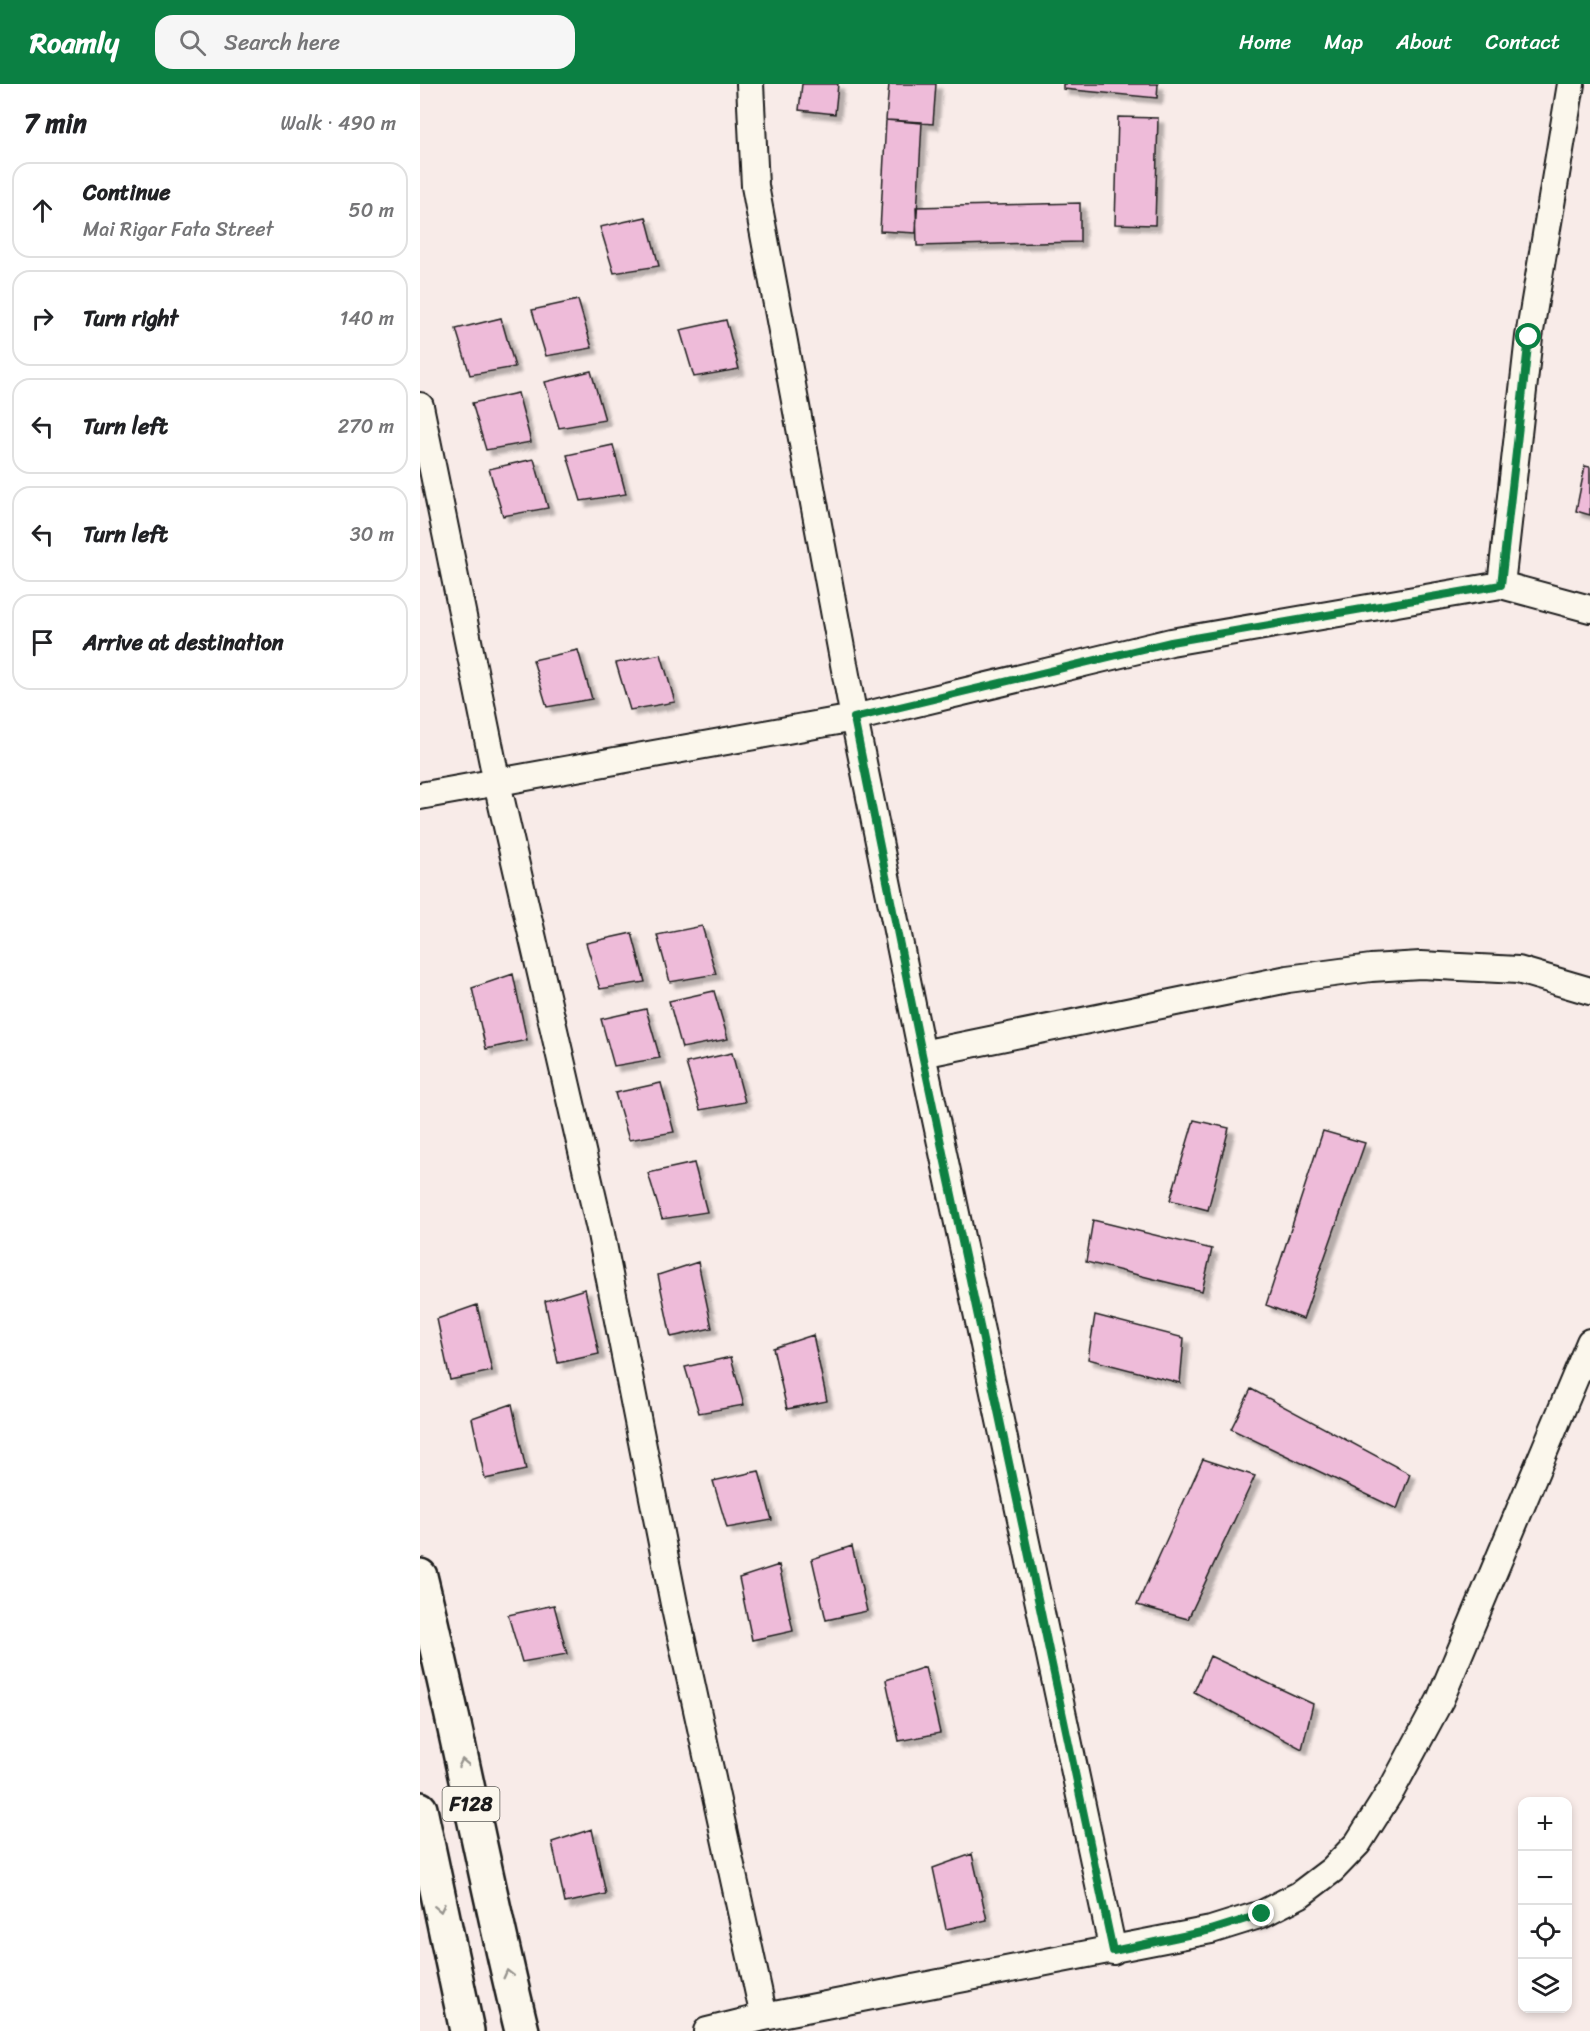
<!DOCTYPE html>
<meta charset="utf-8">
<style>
:root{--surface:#fff;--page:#f6f6f6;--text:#202124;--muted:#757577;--line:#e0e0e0;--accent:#0b8043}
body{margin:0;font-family:Sriracha,sans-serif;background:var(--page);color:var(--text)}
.controls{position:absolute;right:18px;bottom:18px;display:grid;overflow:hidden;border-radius:12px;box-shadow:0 3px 9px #0003}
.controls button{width:54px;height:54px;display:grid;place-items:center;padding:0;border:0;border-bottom:2px solid var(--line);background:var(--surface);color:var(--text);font:30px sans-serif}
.stop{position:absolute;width:18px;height:18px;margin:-14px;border:4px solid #0b8043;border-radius:50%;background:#fff}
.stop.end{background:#0b8043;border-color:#fff;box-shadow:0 2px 6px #0008}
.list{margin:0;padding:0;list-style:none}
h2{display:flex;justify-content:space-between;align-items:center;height:78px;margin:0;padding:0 24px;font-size:26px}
h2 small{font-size:20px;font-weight:400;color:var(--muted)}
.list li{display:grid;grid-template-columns:39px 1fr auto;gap:18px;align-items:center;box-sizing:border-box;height:96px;margin:0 12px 12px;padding:0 12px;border:2px solid var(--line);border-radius:18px}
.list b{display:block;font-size:22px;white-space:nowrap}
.list p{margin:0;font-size:20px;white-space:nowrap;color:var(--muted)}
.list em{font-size:20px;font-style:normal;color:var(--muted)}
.icon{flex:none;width:33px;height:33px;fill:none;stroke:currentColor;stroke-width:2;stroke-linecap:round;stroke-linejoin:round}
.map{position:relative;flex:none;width:1170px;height:1947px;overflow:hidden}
header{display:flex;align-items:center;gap:36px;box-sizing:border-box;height:84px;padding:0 30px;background:var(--accent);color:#fff}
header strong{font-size:28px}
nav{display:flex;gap:33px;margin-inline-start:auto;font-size:21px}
.search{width:420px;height:54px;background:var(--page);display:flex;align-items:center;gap:15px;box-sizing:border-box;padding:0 21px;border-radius:18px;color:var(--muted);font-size:22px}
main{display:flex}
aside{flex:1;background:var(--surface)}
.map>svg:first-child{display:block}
.building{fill:#eebbd9;stroke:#1c1c1c;stroke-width:1.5;filter:url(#shadow)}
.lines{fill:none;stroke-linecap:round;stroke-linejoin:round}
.street-casing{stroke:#1c1c1c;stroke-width:30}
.primary-casing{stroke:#1c1c1c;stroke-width:38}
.street{stroke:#fbf7ec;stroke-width:26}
.primary{stroke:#fbf7ec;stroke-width:33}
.oneway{stroke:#97948e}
.route{stroke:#0b8043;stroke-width:8}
.labels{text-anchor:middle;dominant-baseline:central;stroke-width:4.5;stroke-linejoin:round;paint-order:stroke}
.shield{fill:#fbf7ec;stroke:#5f5e5a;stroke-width:1.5}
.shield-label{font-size:20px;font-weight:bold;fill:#1c1c1c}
</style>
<header>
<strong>Roamly</strong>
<div class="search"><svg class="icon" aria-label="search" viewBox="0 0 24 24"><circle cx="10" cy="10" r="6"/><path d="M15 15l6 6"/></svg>Search here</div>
<nav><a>Home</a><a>Map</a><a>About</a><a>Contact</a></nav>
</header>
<main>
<aside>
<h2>7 min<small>Walk · 490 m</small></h2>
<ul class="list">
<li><svg class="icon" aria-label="ahead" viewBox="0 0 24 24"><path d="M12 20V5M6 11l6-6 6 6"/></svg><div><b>Continue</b><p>Mai Rigar Fata Street</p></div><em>50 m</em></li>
<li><svg class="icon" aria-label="right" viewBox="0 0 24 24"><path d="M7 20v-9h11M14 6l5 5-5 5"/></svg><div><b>Turn right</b></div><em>140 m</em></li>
<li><svg class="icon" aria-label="left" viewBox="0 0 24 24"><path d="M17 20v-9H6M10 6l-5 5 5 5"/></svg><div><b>Turn left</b></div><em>270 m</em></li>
<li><svg class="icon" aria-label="left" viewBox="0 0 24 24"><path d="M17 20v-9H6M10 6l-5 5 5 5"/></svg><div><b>Turn left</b></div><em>30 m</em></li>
<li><svg class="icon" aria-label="arrive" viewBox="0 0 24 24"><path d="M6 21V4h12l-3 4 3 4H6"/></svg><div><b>Arrive at destination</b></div></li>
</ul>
</aside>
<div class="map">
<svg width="1170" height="1947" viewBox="0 0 1170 1947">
<defs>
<filter id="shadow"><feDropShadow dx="5.5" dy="5.5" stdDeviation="1.5" flood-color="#0004"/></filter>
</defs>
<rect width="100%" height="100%" fill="#f8ebe8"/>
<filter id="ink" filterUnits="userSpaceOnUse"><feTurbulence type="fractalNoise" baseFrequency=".0167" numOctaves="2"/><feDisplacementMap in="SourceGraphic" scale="12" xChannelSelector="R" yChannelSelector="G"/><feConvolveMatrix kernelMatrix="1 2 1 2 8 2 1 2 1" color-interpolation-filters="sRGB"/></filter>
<g filter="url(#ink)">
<path class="building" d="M382 0H418L415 30 379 26Z
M469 0H516L513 40 466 36Z
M643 0H738L737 14 643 5Z
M698 33 738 34 735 141 695 140Z
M466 36 502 38 496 149 460 147Z
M660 119V158L497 162 496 123Z
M226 133 239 182 194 189 180 143Z
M158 216 172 264 126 272 112 226Z
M81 234 95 283 50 291 36 245Z
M306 236 319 285 274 293 260 246Z
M171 287 185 336 139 344 125 298Z
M98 309 111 358 66 366 52 319Z
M193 361 206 410 161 417 147 371Z
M114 375 128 424 83 432 69 385Z
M1165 382 1170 383V431L1156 427Z
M158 566 172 615 127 623 113 576Z
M241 570 255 618 210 626 196 579Z
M282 842 296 890 250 898 237 851Z
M212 849 225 898 180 905 166 859Z
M93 890 107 956 66 965 52 904Z
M294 907 308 955 262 964 249 917Z
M226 925 240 974 194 982 181 935Z
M312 969 325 1018 280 1026 266 979Z
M241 999 254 1048 209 1056 195 1009Z
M774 1036 809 1044 788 1126 750 1116Z
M903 1047 945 1059 883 1235 846 1221Z
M274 1079 287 1128 242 1135 228 1089Z
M673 1136 792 1165 782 1207 666 1178Z
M278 1178 292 1244 251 1253 238 1191Z
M165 1205 179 1270 138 1279 125 1217Z
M57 1221 72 1287 30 1296 17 1235Z
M675 1231 764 1254 760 1299 668 1275Z
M393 1251 407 1317 367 1325 353 1264Z
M311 1273 324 1321 279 1329 265 1283Z
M831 1305 990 1390 977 1425 811 1345Z
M92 1320 106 1386 65 1395 52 1334Z
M783 1375 835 1392 768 1535 717 1521Z
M339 1387 352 1436 307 1444 293 1397Z
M432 1462 447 1527 406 1536 392 1475Z
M359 1481 373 1547 332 1556 319 1494Z
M134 1521 147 1570 102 1578 88 1531Z
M790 1572 893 1620 882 1665 774 1608Z
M505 1583 520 1649 479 1657 466 1596Z
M172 1745 186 1810 145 1819 132 1758Z
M552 1770 567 1836 526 1845 513 1784Z"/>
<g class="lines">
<g class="street-casing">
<path id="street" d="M330 0 335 102 434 634 502 970 693 1867
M0 322 77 699 180 1145 254 1520 344 1933
M1081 501 1109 253 1151 0
M0 712 434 634 751 558 1081 501 1170 525
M502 970 868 895 951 884 1001 881 1098 886 1170 907
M287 1947 344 1933 791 1846 842 1830 879 1811 912 1786 938 1759 972 1705 1020 1616 1170 1258"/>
</g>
<g class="primary-casing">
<path id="primary" d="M0 1492C37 1643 65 1796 102 1947
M0 1725 47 1947"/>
</g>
<use href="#street" class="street"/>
<use href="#primary" class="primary"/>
</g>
<defs><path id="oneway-chevron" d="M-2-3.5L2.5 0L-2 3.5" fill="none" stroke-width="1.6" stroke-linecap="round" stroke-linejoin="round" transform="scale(1.5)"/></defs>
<g class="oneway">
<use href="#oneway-chevron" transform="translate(43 1679) rotate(-102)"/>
<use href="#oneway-chevron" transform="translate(20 1824) rotate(78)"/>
<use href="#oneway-chevron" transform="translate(88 1890) rotate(-104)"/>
</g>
</g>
<g class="lines" filter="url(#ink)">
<path class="route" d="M842 1830 791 1846 693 1867 502 970 434 634 751 558 1081 501 1109 253"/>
</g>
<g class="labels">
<rect class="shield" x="22.5" y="1703" width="57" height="34" rx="4.5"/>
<g class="shield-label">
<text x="51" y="1720">F128</text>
</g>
</g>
</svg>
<div class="controls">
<button>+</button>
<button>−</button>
<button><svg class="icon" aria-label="locate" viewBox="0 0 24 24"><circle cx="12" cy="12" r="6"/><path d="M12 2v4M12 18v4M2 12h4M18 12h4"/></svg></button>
<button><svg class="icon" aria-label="layers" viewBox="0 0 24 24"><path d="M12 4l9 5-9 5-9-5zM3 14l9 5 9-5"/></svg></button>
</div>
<div class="stop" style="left:1109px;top:253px"></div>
<div class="stop end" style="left:842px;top:1830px"></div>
</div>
</main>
